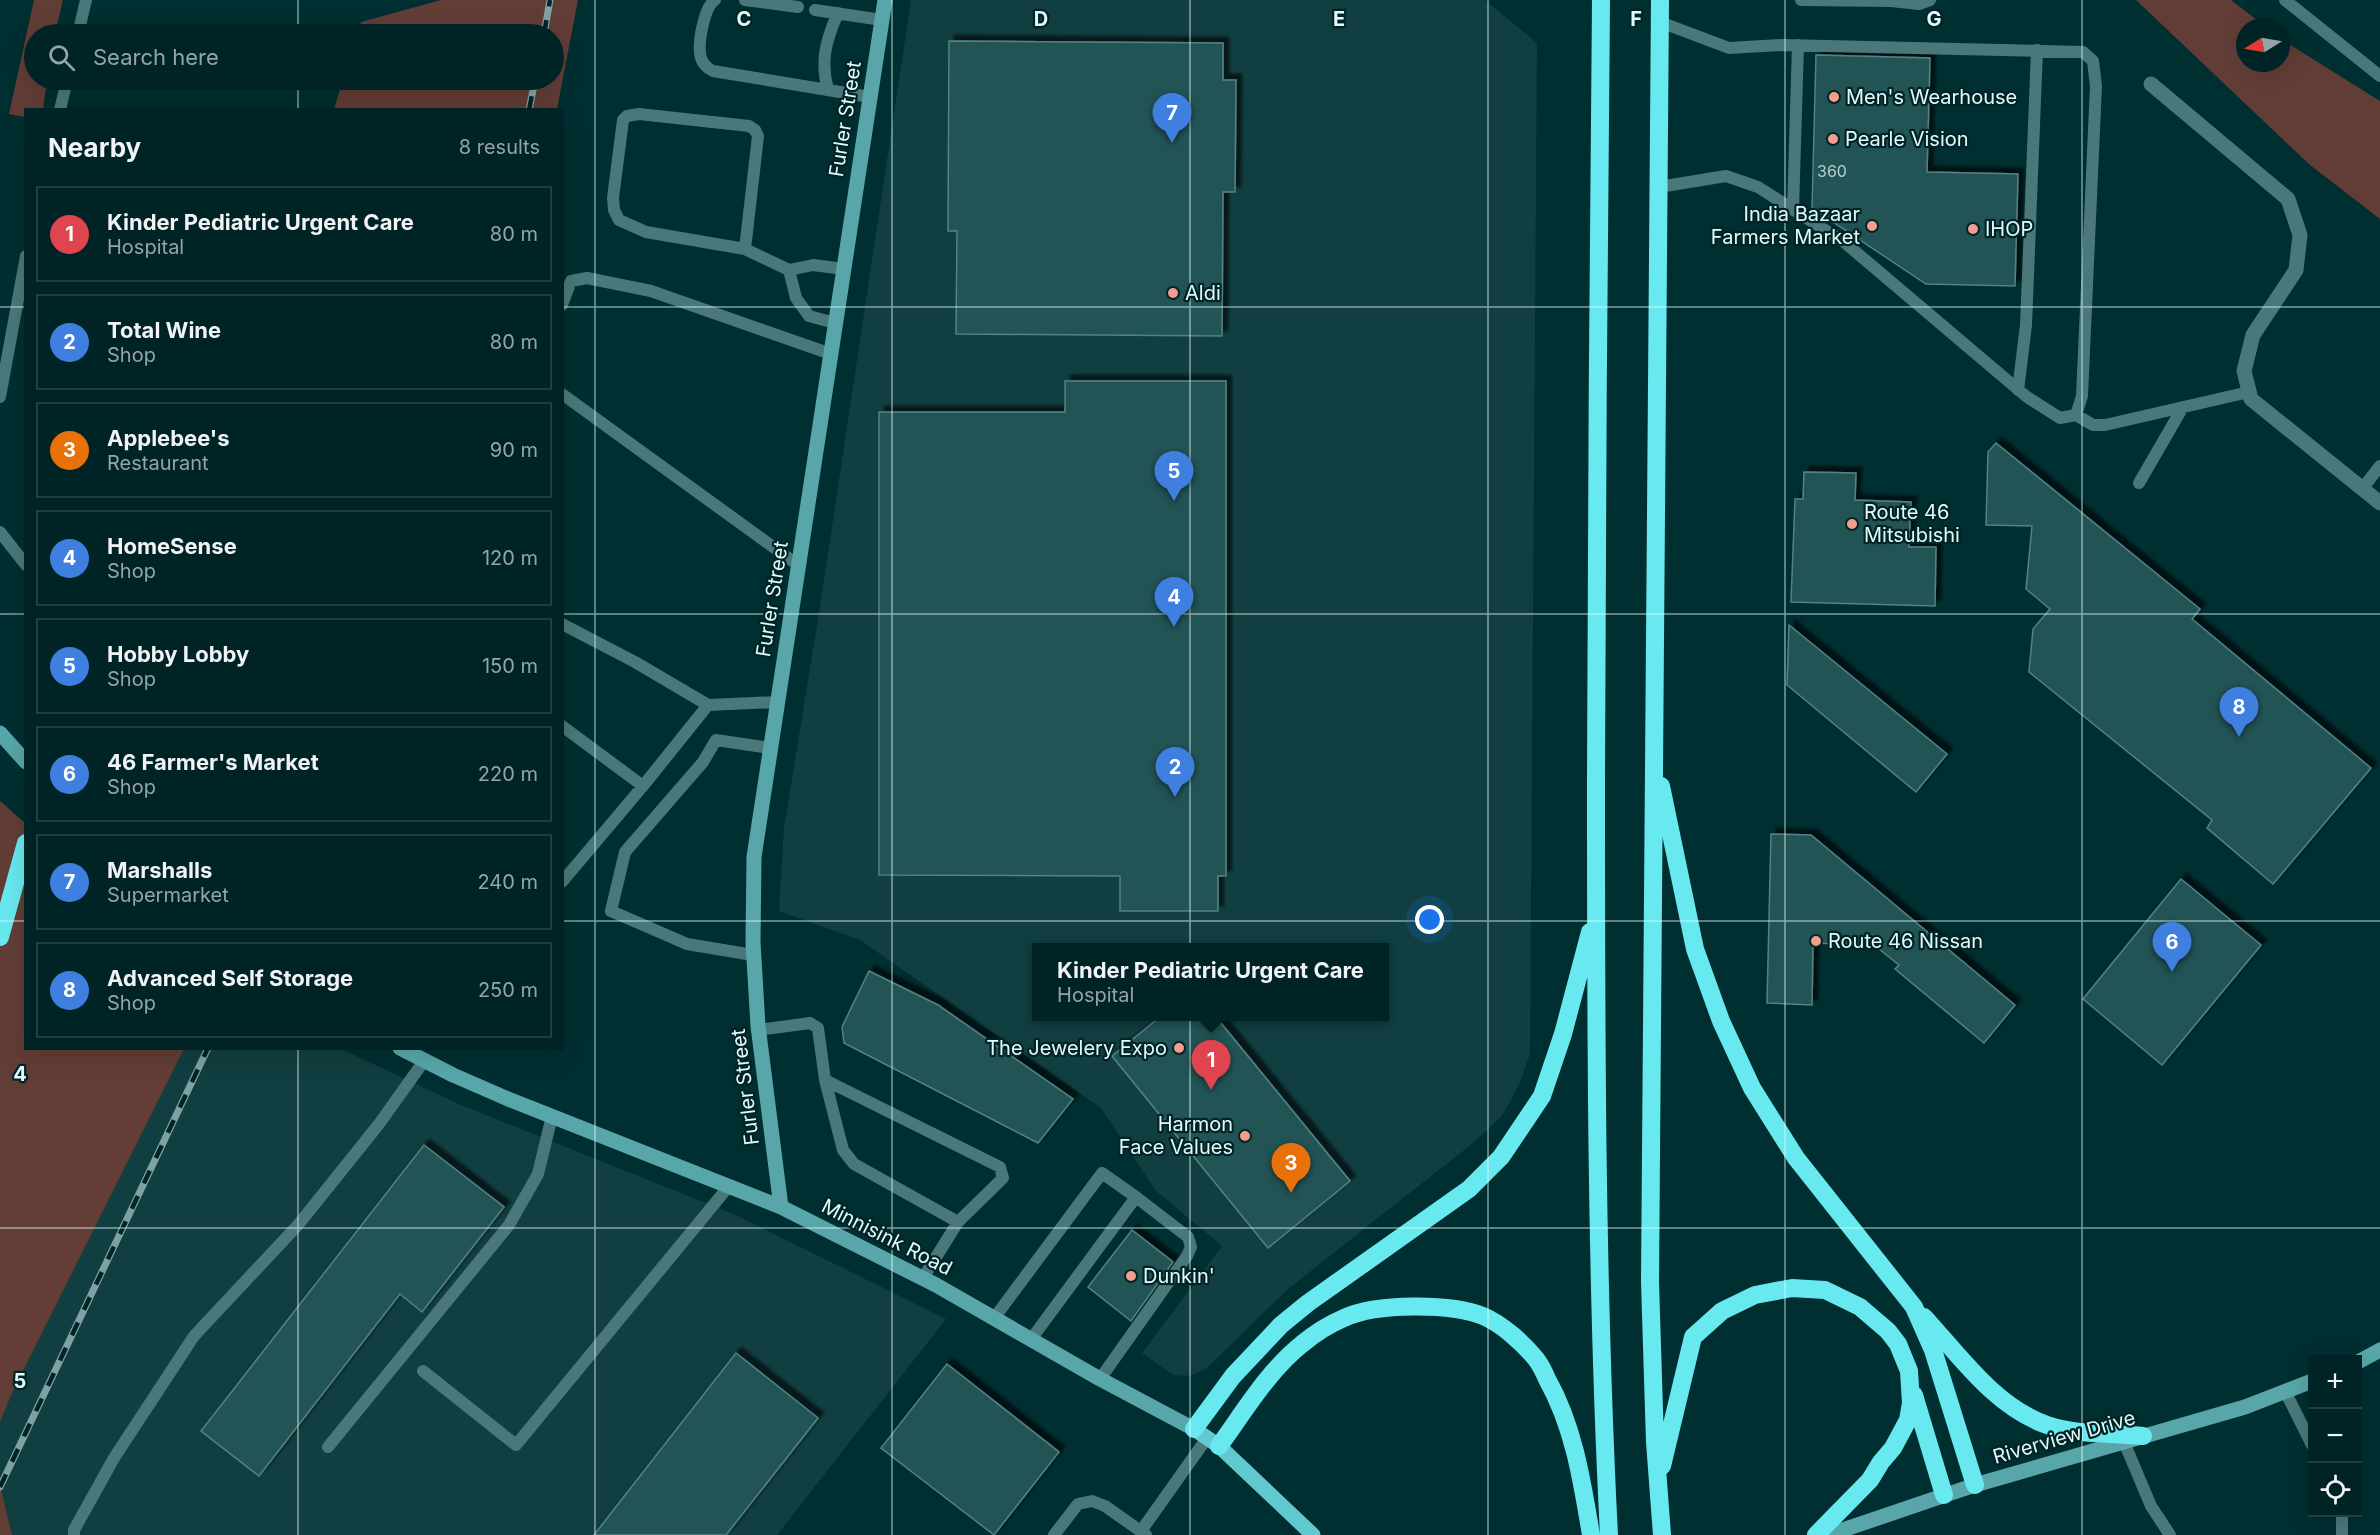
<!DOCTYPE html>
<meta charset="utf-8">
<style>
:root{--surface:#002325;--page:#0a2b2d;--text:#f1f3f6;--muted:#95a4a7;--line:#224042;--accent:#f49d8d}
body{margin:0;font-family:Inter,sans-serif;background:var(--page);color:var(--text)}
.controls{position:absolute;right:18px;bottom:18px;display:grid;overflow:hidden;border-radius:0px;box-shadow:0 6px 24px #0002}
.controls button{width:54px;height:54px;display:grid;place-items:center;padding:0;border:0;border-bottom:2px solid var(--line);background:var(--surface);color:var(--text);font:30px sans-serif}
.compass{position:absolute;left:2236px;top:18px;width:54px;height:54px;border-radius:50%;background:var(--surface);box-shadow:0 6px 24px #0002;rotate:259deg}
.you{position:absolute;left:1430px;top:920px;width:21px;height:21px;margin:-15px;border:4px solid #fff;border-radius:50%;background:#1a73e8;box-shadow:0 0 0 9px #1a73e833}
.badge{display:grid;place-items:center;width:39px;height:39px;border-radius:50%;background:var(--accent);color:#fff;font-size:20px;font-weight:700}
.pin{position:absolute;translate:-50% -50px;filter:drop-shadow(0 2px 3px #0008)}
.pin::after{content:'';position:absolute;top:32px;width:21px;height:18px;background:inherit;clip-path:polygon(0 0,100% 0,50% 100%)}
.popup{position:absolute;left:1032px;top:943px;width:357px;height:78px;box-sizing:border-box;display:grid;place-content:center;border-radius:0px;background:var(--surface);filter:drop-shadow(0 2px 4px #0005);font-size:20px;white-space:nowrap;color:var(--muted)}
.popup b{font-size:22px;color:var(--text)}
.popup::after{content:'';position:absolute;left:50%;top:100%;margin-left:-12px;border:12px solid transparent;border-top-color:var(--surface)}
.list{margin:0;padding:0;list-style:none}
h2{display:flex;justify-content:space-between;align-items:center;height:78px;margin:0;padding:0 24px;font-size:26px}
h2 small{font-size:20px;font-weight:400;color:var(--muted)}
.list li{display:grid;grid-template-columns:39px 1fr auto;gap:18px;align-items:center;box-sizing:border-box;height:96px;margin:0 12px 12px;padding:0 12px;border:2px solid var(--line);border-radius:0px}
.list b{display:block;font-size:22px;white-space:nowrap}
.list p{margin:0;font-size:20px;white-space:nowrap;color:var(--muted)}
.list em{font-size:20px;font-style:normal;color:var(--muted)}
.icon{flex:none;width:33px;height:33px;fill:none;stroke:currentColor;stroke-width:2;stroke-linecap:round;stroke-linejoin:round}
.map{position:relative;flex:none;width:2380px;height:1535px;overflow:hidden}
.search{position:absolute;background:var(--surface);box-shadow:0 6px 24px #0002;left:24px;top:24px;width:540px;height:66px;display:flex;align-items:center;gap:15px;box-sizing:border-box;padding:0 21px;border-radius:33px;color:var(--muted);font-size:22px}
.panel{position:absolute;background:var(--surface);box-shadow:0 6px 24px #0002;left:24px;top:108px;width:540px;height:942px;border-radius:0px}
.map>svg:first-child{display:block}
.built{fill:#113e40;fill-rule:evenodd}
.green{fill:#613d36}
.building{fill:#215355;stroke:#558284;stroke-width:1.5;filter:url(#shadow)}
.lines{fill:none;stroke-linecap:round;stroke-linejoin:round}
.lane{stroke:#4a787a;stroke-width:12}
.street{stroke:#4a787a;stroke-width:15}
.secondary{stroke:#58a6a9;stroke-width:15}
.primary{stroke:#61c9ce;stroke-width:15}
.highway{stroke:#68e9ef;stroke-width:18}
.rail-casing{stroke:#80a1a3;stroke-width:7}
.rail{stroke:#012426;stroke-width:4.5;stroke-dasharray:14;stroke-linecap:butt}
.grid{fill:none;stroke:#e3fafb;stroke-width:1.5;stroke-opacity:0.55}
.poi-dot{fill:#f49d8d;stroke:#012426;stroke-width:2}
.labels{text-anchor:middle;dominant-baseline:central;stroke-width:4.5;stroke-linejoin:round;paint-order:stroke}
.number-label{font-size:16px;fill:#b2d0d2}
.poi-label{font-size:20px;fill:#e3fafb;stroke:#012426;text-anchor:start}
.street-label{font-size:20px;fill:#e3fafb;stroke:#012426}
.grid-label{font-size:20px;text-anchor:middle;font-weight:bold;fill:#e3fafb;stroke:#012426;stroke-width:4.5;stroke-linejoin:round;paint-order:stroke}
</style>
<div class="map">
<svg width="2380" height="1535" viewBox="0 0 2380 1535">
<defs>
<filter id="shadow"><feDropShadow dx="5.5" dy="-5.5" stdDeviation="1.5" flood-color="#0009"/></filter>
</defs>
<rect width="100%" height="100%" fill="#002f31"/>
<path class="built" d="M911 0H1485L1537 43 1530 1054 1519 1085 1502 1116 1473 1143 1288 1289 1206 1369 1189 1376 1173 1375 1142 1353 1222 1246 1156 1191 1101 1108 860 940 779 911 784 828 821 600ZM1037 948H1385V1016H1037Z
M184 1049H341L459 1104 736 1215 946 1319 777 1535H12L0 1485V1422L14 1389Z"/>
<path class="green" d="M34 0H63L55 34H34V80H47L43 109 26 110 25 117 9 114Z
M441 0H578L557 109H334L343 80H554V34H357L361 22Z
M2136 0H2231L2266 27H2245V63H2281V39L2380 101V219L2310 165Z
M0 801 25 823 26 1048 184 1049 14 1389 0 1422Z
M0 1485 12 1535H0Z"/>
<path class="building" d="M949 41 1223 43V80H1236L1235 192H1223L1222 336 956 334 957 231H948Z
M1816 55 1930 58 1927 172 2018 174 2015 286 1926 284 1812 208Z
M1065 381H1226V876H1218V911H1120V876L879 875V412H1065Z
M1996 443 2200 609 2192 619 2371 768 2273 884 2207 828 2212 820 2029 672 2033 629 2050 609 2026 589 2032 526 1986 525 1988 452Z
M1804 472 1856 473 1855 500 1911 502 1909 547H1936L1935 606 1791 602 1795 499H1803Z
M1789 625 1947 754 1916 792 1787 685Z
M1771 834 1811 835 2015 1005 1984 1043 1895 969 1899 965 1874 945 1813 943 1812 1005 1767 1003Z
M2181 879 2261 945 2162 1065 2083 999Z
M869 971 938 1005 1073 1099 1038 1143 844 1043 842 1027Z
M1160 1017H1216L1350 1181 1268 1248 1112 1056Z
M424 1145 504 1207 422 1312 400 1294 259 1476 201 1431Z
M1132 1230 1173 1262 1131 1321 1088 1287Z
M736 1353 818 1418 726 1535H594Z
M947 1364 1059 1452 994 1535 881 1448Z"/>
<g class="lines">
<path class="lane" d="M715 0C704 7 697 45 701 58 703 65 707 68 713 71L870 97
M745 0 798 7
M1801 0 1891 1 1919 4 1930 0
M2285 0 2380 76
M815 10 882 20
M78 34 86 0
M828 90C820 61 826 40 838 13
M60 110 67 80
M1659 187 1726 176 1758 187 1844 242 2027 397 2060 418 2076 415 2082 396 2096 86 2093 61 2083 52 1782 45 1729 48 1660 22
M1793 210 1798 45
M745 249 758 136 755 130 749 126 639 114 627 116 623 120 613 198 614 210 619 220 646 232 745 249 789 270
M562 305 571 281 587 278 651 291 831 354
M835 323 809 316 796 298 789 270 813 265 844 269
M2018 390 2026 325 2037 50
M562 394 798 565
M0 397 26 256
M2076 415 2093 425H2105L2249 392
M2139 483 2183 407
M2362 489 2380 466
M0 532 26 565
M562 624 635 662 708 705 778 702
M562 726 643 786 708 705
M562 882 643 786
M753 955 687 944 611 911 625 852 703 762 716 740 770 748
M758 1030 810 1023 818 1028 825 1080 1000 1167 1003 1178 958 1222 923 1278
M825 1080 843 1150 854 1164 958 1222
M995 1317 1102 1173 1136 1197
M1032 1338 1136 1197 1188 1237 1191 1247 1187 1256 1100 1379
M423 1371 516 1445 729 1186
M2285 1391 2312 1445
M2124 1442 2151 1506 2170 1535
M328 1447 509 1225 538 1174 552 1116
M2342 1512V1535
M1141 1531 1207 1438
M74 1535V1530L114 1458 194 1336 298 1225 379 1124 424 1061
M1054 1535 1078 1504 1092 1501 1105 1506 1146 1535"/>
<path class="street" d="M2151 84 2288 199 2300 235 2296 270 2253 335 2244 371 2251 399 2380 503"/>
<path class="secondary" d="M0 733 26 762
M400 1048 453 1075 508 1099 781 1207 936 1285 1100 1379 1194 1429
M781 1207 758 1026 753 942 754 857 885 0
M2358 1362 2380 1350
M1828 1535 1975 1485 2245 1407 2312 1381"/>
<path class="primary" d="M1194 1429 1219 1446 1313 1535"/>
<path class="highway" d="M1601 0C1598 260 1597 519 1596 779 1596 1031 1596 1283 1609 1535
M1660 0 1650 1282 1655 1442 1662 1535
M1661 786 1695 949 1721 1021 1752 1088 1796 1158 1914 1307 1933 1350 1975 1485
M0 937 26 843
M1924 1317C1960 1356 1995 1407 2047 1425 2076 1435 2112 1433 2143 1436
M1914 1395 1944 1495
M1194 1429 1233 1376 1281 1325 1308 1303 1469 1189 1501 1157 1542 1096 1563 1034 1590 932
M1219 1446C1244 1412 1268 1371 1302 1344 1314 1334 1330 1324 1344 1318 1376 1303 1451 1303 1483 1316 1502 1324 1523 1343 1536 1359 1540 1364 1544 1372 1547 1379 1574 1427 1582 1481 1591 1535
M1662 1466 1693 1337 1722 1311 1755 1295 1792 1288 1825 1290 1860 1307 1888 1331 1898 1344 1909 1371 1911 1403 1908 1420 1893 1448 1881 1462 1870 1480 1816 1535"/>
<g class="rail-casing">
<path id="rail" d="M544 34 550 0
M529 110 535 80
M0 1487 208 1048"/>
</g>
<use href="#rail" class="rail"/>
</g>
<path class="grid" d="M298 0V34M595 0V1535M892 0V1535M1190 0V1535M1488 0V1535M1785 0V1535M2082 0V1535M298 80V110M0 307H26M562 307H2380M0 614H26M562 614H2380M0 921H26M562 921H2380M298 1048V1535M0 1228H2380"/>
<g class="poi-dot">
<circle cx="1834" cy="97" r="6"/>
<circle cx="1833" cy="139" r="6"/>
<circle cx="1872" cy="226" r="6"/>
<circle cx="1973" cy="229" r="6"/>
<circle cx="1173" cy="293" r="6"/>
<circle cx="1852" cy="524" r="6"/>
<circle cx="1816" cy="941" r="6"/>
<circle cx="1179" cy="1048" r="6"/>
<circle cx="1245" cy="1136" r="6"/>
<circle cx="1131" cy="1276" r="6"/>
</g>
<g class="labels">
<g class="number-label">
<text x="1832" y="171">360</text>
</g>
<g class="poi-label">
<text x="1846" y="97">Men's Wearhouse</text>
<text x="1845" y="139">Pearle Vision</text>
<text x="1860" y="214" text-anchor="end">India Bazaar<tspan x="1860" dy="23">Farmers Market</tspan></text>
<text x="1985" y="229">IHOP</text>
<text x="1185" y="293">Aldi</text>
<text x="1864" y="512">Route 46<tspan x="1864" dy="23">Mitsubishi</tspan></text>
<text x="1828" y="941">Route 46 Nissan</text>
<text x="1167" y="1048" text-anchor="end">The Jewelery Expo</text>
<text x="1233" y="1124" text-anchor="end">Harmon<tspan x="1233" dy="23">Face Values</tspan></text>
<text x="1143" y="1276">Dunkin'</text>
</g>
<g class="street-label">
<text transform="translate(845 119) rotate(-81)">Furler Street</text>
<text transform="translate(772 599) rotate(-81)">Furler Street</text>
<text transform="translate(745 1087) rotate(-97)">Furler Street</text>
<text transform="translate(887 1237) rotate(27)">Minnisink Road</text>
<text transform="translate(2064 1437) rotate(-16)">Riverview Drive</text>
</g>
</g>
<g class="grid-label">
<text x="744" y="26">C</text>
<text x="1041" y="26">D</text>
<text x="1339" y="26">E</text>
<text x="1636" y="26">F</text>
<text x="1934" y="26">G</text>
<text x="20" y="1081">4</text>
<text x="20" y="1388">5</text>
</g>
</svg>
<div class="controls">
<button>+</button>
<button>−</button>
<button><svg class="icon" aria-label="locate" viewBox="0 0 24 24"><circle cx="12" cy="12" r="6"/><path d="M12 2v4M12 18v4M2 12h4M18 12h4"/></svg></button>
</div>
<svg class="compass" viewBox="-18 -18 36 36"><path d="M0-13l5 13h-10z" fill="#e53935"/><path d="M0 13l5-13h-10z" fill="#95a4a7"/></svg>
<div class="you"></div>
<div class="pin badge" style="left:1211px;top:1090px;background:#e0444e">1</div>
<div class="popup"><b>Kinder Pediatric Urgent Care</b>Hospital</div>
<div class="pin badge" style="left:1175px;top:797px;background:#3f7fe0">2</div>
<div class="pin badge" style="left:1291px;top:1193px;background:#e8710a">3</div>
<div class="pin badge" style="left:1174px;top:627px;background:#3f7fe0">4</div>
<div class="pin badge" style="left:1174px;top:501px;background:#3f7fe0">5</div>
<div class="pin badge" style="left:2172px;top:972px;background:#3f7fe0">6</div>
<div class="pin badge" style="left:1172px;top:143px;background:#3f7fe0">7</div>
<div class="pin badge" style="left:2239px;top:737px;background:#3f7fe0">8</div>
<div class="search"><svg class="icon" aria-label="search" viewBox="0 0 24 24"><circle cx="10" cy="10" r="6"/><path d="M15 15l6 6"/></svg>Search here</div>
<section class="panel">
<h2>Nearby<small>8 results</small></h2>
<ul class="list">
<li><span class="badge" style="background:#e0444e">1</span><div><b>Kinder Pediatric Urgent Care</b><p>Hospital</p></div><em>80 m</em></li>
<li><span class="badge" style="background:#3f7fe0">2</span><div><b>Total Wine</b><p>Shop</p></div><em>80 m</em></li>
<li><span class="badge" style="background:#e8710a">3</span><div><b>Applebee's</b><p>Restaurant</p></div><em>90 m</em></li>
<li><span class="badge" style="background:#3f7fe0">4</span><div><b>HomeSense</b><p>Shop</p></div><em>120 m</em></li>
<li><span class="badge" style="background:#3f7fe0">5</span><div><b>Hobby Lobby</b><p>Shop</p></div><em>150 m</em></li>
<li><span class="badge" style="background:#3f7fe0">6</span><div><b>46 Farmer's Market</b><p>Shop</p></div><em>220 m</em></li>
<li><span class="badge" style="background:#3f7fe0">7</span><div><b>Marshalls</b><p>Supermarket</p></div><em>240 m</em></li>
<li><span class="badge" style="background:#3f7fe0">8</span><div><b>Advanced Self Storage</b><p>Shop</p></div><em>250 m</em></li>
</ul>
</section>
</div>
